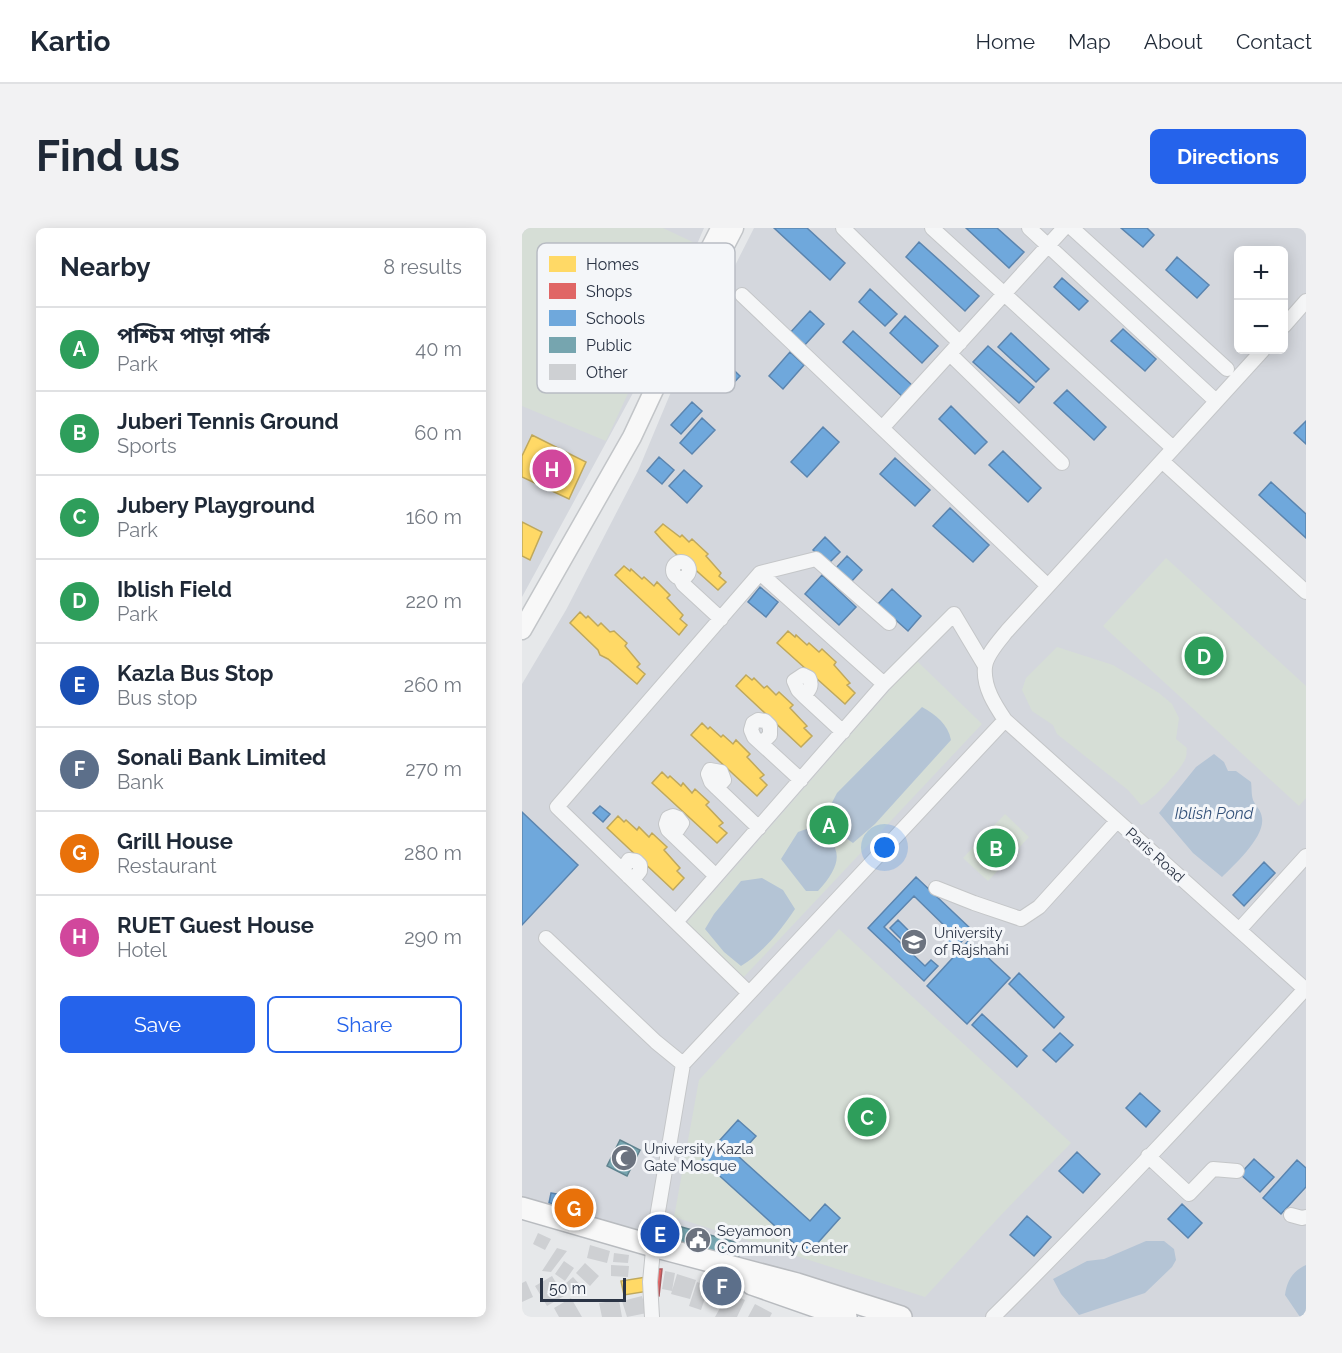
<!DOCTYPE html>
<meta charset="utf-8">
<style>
:root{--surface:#fff;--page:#f2f2f3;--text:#1f2937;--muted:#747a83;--line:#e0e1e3;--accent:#2563eb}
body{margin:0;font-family:Raleway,"Noto Sans Bengali",sans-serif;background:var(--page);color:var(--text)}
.controls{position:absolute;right:18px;top:18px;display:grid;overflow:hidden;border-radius:9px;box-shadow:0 3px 15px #0003}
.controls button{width:54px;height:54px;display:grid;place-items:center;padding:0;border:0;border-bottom:2px solid var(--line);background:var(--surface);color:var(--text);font:30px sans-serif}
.scale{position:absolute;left:18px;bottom:15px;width:86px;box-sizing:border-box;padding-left:6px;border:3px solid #2b3445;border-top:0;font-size:16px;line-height:21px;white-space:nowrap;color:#2b3445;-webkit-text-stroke:4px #f4f6f9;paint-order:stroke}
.you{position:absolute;left:363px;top:620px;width:21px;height:21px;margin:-15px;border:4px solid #fff;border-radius:50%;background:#1a73e8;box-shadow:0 0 0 9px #1a73e833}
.badge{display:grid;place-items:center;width:39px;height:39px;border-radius:50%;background:var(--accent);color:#fff;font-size:20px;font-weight:700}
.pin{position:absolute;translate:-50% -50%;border:3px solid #fff;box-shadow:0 2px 6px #0006}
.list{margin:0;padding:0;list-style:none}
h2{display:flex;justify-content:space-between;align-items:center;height:78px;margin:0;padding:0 24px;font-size:26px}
h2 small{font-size:20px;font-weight:400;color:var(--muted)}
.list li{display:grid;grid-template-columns:39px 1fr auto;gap:18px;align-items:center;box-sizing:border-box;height:84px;padding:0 24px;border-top:2px solid var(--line)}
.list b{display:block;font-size:22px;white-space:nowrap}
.list p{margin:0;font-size:20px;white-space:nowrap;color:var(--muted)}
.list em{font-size:20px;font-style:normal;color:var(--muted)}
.actions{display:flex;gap:12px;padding:18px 24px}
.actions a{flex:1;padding:14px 0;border:2px solid var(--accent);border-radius:9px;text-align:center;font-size:21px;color:var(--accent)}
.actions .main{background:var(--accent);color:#fff}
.map{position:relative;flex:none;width:784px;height:1089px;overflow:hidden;border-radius:9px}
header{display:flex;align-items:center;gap:36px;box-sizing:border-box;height:84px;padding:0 30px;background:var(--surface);border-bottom:2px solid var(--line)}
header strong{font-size:28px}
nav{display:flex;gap:33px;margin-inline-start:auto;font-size:21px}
.intro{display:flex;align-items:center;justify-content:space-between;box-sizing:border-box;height:144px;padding:0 36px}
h1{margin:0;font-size:42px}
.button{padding:15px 27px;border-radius:9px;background:var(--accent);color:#fff;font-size:21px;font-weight:700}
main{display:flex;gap:36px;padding:0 36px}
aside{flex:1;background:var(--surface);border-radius:9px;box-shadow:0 3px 15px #0003}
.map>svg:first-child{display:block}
.built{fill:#d4d7dd;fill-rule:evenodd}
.green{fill:#d6ded6}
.water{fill:#b4c4d5}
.homes{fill:#ffd966;stroke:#bfa85c;stroke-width:1.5}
.shops{fill:#e06666;stroke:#aa575c;stroke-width:1.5}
.schools{fill:#6fa8dc;stroke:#5b85af;stroke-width:1.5}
.public{fill:#76a5af;stroke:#60838f;stroke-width:1.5}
.building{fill:#ced0d3}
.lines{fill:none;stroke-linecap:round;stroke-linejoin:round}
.minor-casing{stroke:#c4c6c8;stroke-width:16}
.major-casing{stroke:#c2c5c8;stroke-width:21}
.highway-casing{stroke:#b8bbbf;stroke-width:24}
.minor{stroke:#f5f6f7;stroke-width:14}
.major{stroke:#f8f8f8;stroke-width:18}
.highway{stroke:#f8f8f8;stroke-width:21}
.labels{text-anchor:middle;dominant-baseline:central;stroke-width:6;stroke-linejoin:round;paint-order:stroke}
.street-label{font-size:15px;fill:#2b3445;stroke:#f4f6f9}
.poi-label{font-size:15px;fill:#2b3445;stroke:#f4f6f9;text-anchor:start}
.water-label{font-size:16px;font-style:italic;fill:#34527a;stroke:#f4f6f9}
.key{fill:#f4f6f9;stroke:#b8bcc3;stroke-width:1.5}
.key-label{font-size:16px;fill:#2b3445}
</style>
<header>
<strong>Kartio</strong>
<nav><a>Home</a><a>Map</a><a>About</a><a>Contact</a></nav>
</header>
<div class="intro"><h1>Find us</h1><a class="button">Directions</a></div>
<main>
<aside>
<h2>Nearby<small>8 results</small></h2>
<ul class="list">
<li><span class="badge" style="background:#2e9e5b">A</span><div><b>পশ্চিম পাড়া পার্ক</b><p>Park</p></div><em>40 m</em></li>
<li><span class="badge" style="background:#2e9e5b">B</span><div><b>Juberi Tennis Ground</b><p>Sports</p></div><em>60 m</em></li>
<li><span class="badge" style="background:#2e9e5b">C</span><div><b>Jubery Playground</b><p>Park</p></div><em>160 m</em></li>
<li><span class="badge" style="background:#2e9e5b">D</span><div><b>Iblish Field</b><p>Park</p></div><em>220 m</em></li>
<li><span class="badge" style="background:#1a4fb4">E</span><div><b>Kazla Bus Stop</b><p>Bus stop</p></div><em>260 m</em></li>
<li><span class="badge" style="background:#5c6f8a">F</span><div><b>Sonali Bank Limited</b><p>Bank</p></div><em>270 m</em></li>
<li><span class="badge" style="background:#e8710a">G</span><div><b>Grill House</b><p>Restaurant</p></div><em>280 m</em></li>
<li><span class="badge" style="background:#d1479c">H</span><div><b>RUET Guest House</b><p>Hotel</p></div><em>290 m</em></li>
</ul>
<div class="actions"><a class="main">Save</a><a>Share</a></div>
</aside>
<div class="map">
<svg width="784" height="1089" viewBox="0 0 784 1089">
<rect width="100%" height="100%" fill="#e6e8ea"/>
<path class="built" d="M0 0H182L111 165 0 369Z
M232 0H784V1089H385L0 973V456L44 382 116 243 149 164ZM716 22H762V122H716Z"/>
<path class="green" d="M0 0H141L175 16 84 213 0 178Z
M644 330 784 458V570L777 578 581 398Z
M535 419 591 437 637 465 650 476 657 490 654 511 665 520C664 523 665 526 664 529 661 540 629 574 619 577L606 562 535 506 531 497 510 483 500 462 504 450Z
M394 432 460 496 218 753 161 699Z
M483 586 507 609 466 653 441 630Z
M317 701 549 915 480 986 403 1069 152 989 177 852Z"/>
<path class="water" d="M400 479C414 487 426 496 429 512L353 596 331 615 309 600 304 586 315 565Z
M692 526 702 534 706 543H714L729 554C730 560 729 569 732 574 735 580 739 582 740 590 743 609 712 637 700 649L671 625 637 585 674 539Z
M290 599C324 617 320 637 296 663H284L259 631 276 604Z
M240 650 261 662 273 681C259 702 241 725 219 738L202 724 183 701 192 686 219 653Z
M624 1013H642L652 1021 654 1032 650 1039 623 1065 557 1087 539 1066 531 1051 565 1033 582 1031Z
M784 1037V1089H778L763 1067C765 1052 771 1043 784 1037Z"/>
<path class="homes" d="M10 207 64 234 47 271 0 249V228Z
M0 294 20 304 8 332 0 328Z
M141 296 158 309 160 307 167 314 170 311 186 326 184 328 199 345 197 348 204 354 196 362 168 337 167 339 139 311 133 304Z
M102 338 108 343 109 341 120 351 122 349 132 358 135 354 148 367 145 370 161 387 158 391 165 397 157 407 93 347Z
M58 384 64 390 66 388 76 398 79 395 88 404 92 403 105 415 103 418 118 436 115 439 123 446 115 456 86 431 78 427 76 422 48 395Z
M266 403 273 409 274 407 285 417 287 415 297 424 300 421 314 434 312 437 328 455 325 457 333 465 323 476 255 415Z
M224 447 230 452 232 450 242 460 245 458 254 467 257 464 271 477 268 480 285 498 282 500 290 508 279 519 214 458Z
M180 495 186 501 188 499 199 509 201 507 211 516 214 512 228 526 225 529 242 547 238 550 245 557 235 568 169 507Z
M140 544 146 550 148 548 159 558 161 555 170 565 173 561 187 574 184 577 201 595 197 598 205 605 195 615 130 555Z
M96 588 102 594 104 592 115 602 117 599 127 609 130 605 145 619 142 622 158 640 155 643 162 650 151 662 85 600Z
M124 1049 127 1063 102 1067 99 1053Z"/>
<path class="shops" d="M49 971 64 974 62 985 47 983Z
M133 1041H140L137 1068 130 1067Z"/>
<path class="schools" d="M252 0H285L323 35 308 52Z
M444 0H475L502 24 487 40Z
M599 0H625L632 7 621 19Z
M397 14 457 68 443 83 384 29Z
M655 29 687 57 675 70 644 42Z
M540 50 566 73 557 82 532 59Z
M348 61 375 86 363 98 337 74Z
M288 83 302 96 281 119 267 106Z
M383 88 416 118 400 135 368 105Z
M601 101 634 131 623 143 589 113Z
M331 103 392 159 382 170 321 114Z
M489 105 527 141 514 154 476 119Z
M466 118 512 159 497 175 451 134Z
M268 124 282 137 261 161 247 148Z
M197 128 218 148 207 160 185 140Z
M545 162 584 199 572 212 532 175Z
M170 174 180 183 159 206 149 197Z
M429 178 465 214 453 226 417 191Z
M180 190 193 202 170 226 158 215Z
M784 193V216L772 205Z
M301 199 317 214 285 249 269 234Z
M481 223 519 260 506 274 467 237Z
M137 229 152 242 140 256 125 243Z
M373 230 408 262 393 278 358 246Z
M162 242 180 258 165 275 147 258Z
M749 254 784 286V310L737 267Z
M428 280 467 317 451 334 411 298Z
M303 309 318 324 306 336 291 322Z
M325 328 340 342 329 354 314 340Z
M300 347 334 379 317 397 283 366Z
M238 359 256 374 244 389 226 374Z
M370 361 399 388 386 403 356 376Z
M78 578 88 586 81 594 71 585Z
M0 584 56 637 0 697Z
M742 634 753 645 722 678 711 667Z
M394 649 450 702 432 722 424 715 432 707 392 668 362 699 403 738 409 732 416 738 402 753 346 700Z
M376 692 394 710 386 718 368 700Z
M447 712 488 750 445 796 405 758Z
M497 745 542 789 532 800 487 756Z
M460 786 505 828 495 839 450 797Z
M538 805 551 817 534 834 521 822Z
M618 865 638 883 624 899 604 880Z
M216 892 234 908 216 928 288 993 303 976 318 990 285 1027 180 932Z
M555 924 578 946 561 965 537 943Z
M732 931 752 949 738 964 718 946Z
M775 932 784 940V959L759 986 741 970Z
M29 965 47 968 45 978 27 975Z
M67 975 73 976 70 987 64 985Z
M660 976 680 995 666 1010 646 991Z
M505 988 529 1009 512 1028 488 1007Z"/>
<path class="public" d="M98 912 118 922 105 948 85 938Z
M149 996 220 1016 215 1034 143 1013Z"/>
<path class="building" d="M16 1005 29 1011 23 1022 11 1016Z
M68 1017 88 1023 85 1035 65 1030Z
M35 1020 45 1023 29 1044 20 1043Z
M92 1025 107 1027 106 1035 91 1034Z
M42 1033 52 1040 43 1053 33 1046Z
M63 1035 77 1048 68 1058 54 1045Z
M89 1037 107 1038 106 1049 89 1048Z
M143 1043 153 1045 150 1063 140 1061Z
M155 1046 174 1052 168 1071 149 1066Z
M30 1048 42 1068 25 1078 13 1058Z
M51 1049 60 1059 51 1066 43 1056Z
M4 1053 11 1069 0 1074V1055Z
M175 1054 187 1058 179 1082 167 1078Z
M190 1059 205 1064 201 1073 206 1064 223 1072 215 1089H193L198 1080 184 1075Z
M120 1068 125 1085 105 1089 100 1073Z
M49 1070 60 1089H37L32 1080Z
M97 1072 100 1089H80L77 1075Z
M233 1076 250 1085 248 1089H226Z"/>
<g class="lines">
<g class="minor-casing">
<path id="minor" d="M321 0 438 115
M410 0 651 220
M507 0 694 173
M550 0 705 141
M220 67 526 358
M762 98 784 73
M741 122 485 403C477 413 464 427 463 439 461 459 473 477 483 492L784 762
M428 126 540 235
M361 199 542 0
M640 233 784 364
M151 342a8 8 0 1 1 16 0a8 8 0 1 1-16 0Z
M238 345 294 331 367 395
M158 350 161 356 199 391
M362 456 432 386 463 438
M282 468C287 462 291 458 287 450L281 447 272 453 276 462 282 468 321 504
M240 515 248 507V498L243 493 236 492 231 495 229 502 232 509 279 552
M195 560 202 552 199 544 188 542 186 546 189 554 195 560 237 600
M152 607 160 595 156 590 151 588 146 590 144 596 146 602 194 648
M102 644 103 638 107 632 114 633 118 637V643L114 648 107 649
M414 660 452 675 499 691 517 679 595 593
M154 694 362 456 238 345 35 579 227 765
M717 702 784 628
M24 710 134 814 161 836
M626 928 667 966 691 941 715 943
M769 987 780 990 784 989
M130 1089 128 1054 133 1001 161 836 483 492
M471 1089C578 983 681 872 783 761"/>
</g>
<g class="major-casing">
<path id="major" d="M159 77 197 3
M0 402 110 209 168 85 212 0"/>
</g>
<g class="highway-casing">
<path id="highway" d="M0 980 131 1018 275 1056 379 1089
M230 1056 324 1089"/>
</g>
<use href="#minor" class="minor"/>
<use href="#major" class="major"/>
<use href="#highway" class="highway"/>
</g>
<defs>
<g id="university-disc" transform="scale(1.35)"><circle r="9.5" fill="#6c737f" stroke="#f4f6f9"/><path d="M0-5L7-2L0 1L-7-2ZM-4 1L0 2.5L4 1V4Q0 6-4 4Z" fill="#fff"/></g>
<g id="mosque-disc" transform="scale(1.35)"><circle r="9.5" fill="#6c737f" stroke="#f4f6f9"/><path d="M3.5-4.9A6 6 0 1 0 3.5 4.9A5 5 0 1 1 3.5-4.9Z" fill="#fff"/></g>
<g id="civic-disc" transform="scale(1.35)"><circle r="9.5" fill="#6c737f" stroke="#f4f6f9"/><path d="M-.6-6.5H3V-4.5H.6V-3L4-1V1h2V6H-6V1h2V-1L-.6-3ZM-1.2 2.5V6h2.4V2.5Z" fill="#fff"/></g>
</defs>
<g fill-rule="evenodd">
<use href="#university-disc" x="392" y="714"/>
<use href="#mosque-disc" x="102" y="930"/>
<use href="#civic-disc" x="176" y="1012"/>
</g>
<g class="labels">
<g class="street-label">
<text transform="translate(633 627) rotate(42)">Paris Road</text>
</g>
<g class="poi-label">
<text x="412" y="705">University<tspan x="412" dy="17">of Rajshahi</tspan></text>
<text x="122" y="921">University Kazla<tspan x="122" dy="17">Gate Mosque</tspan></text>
<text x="195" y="1003">Seyamoon<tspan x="195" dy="17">Community Center</tspan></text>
</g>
<g class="water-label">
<text x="692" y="585">Iblish Pond</text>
</g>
</g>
<rect x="15" y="15" width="198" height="150" rx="9" class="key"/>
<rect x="27" y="28" width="27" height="16" fill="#ffd966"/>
<rect x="27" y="55" width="27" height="16" fill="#e06666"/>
<rect x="27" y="82" width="27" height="16" fill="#6fa8dc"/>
<rect x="27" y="109" width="27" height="16" fill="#76a5af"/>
<rect x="27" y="136" width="27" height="16" fill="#ced0d3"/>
<g class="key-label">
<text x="64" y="42">Homes</text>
<text x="64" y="69">Shops</text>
<text x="64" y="96">Schools</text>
<text x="64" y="123">Public</text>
<text x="64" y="150">Other</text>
</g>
</svg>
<div class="controls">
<button>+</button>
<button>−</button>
</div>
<div class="scale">50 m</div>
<div class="you"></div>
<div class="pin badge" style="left:307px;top:597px;background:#2e9e5b">A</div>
<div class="pin badge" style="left:474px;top:620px;background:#2e9e5b">B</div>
<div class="pin badge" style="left:345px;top:889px;background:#2e9e5b">C</div>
<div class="pin badge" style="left:682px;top:428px;background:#2e9e5b">D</div>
<div class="pin badge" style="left:138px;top:1006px;background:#1a4fb4">E</div>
<div class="pin badge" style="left:200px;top:1058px;background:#5c6f8a">F</div>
<div class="pin badge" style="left:52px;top:980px;background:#e8710a">G</div>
<div class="pin badge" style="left:30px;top:241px;background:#d1479c">H</div>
</div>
</main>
